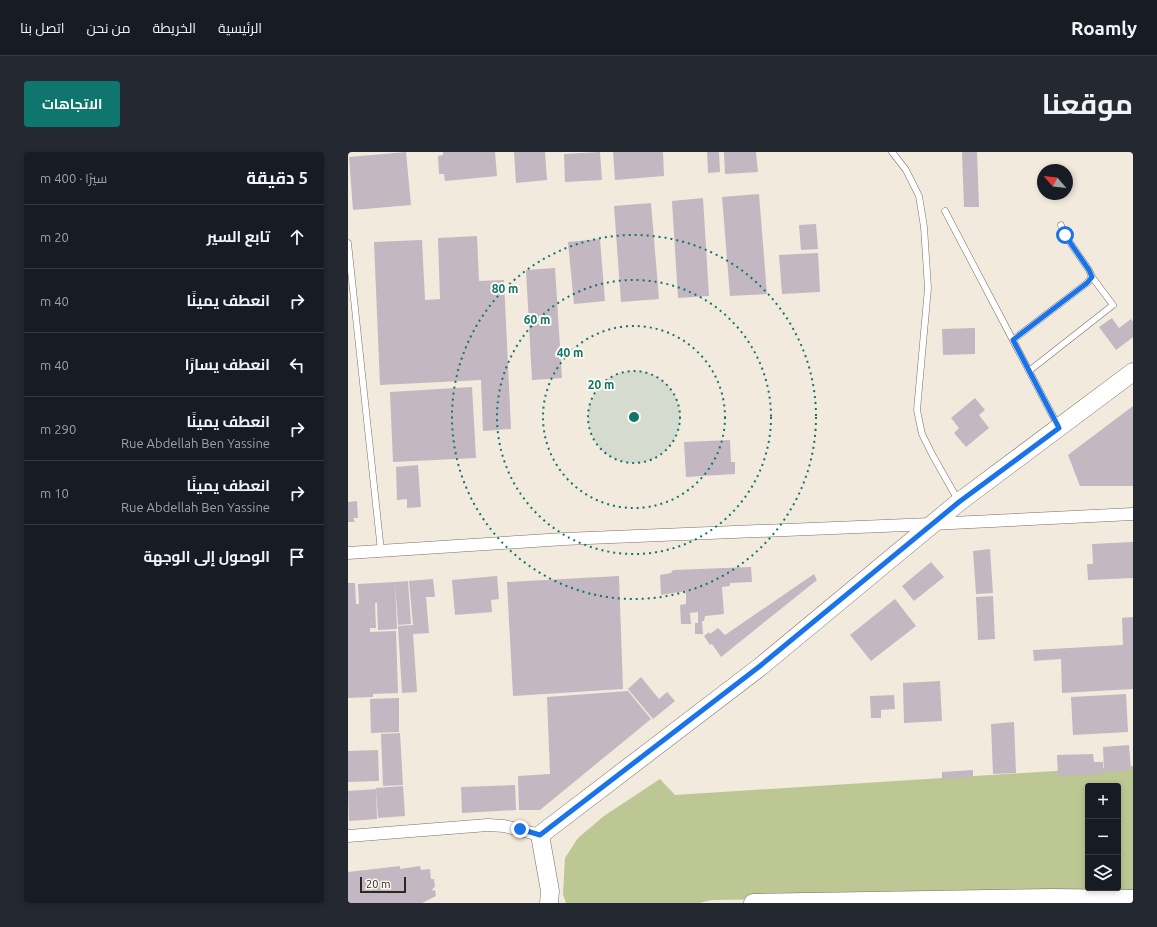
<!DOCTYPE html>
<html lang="ar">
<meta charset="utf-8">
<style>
:root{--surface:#171b24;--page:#242831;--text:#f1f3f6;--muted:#9ea1a6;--line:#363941;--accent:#0f766e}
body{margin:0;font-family:Ubuntu,Cairo,sans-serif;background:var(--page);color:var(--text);direction:rtl}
.controls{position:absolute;right:12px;bottom:12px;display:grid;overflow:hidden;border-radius:4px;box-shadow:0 2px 6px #0003}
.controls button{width:36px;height:36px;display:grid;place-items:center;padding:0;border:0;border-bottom:1px solid var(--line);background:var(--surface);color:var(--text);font:20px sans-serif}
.compass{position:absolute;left:689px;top:12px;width:36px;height:36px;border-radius:50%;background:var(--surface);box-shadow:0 2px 6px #0003;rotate:298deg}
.scale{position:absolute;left:12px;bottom:10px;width:46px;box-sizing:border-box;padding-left:4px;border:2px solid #2b2824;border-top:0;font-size:11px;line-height:14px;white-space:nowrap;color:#2b2824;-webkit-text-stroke:3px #fef7ed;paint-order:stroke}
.stop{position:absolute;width:12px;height:12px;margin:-9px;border:3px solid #1a73e8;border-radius:50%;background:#fff}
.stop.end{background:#1a73e8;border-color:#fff;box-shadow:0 1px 4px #0008}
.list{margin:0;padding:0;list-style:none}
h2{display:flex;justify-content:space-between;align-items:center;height:52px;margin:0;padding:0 16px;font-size:17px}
h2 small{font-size:13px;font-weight:400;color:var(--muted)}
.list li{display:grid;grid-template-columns:26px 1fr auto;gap:12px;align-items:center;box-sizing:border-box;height:64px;padding:0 16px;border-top:1px solid var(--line)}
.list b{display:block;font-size:15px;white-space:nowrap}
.list p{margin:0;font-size:13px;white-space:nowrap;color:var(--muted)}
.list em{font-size:13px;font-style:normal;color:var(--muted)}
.icon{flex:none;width:22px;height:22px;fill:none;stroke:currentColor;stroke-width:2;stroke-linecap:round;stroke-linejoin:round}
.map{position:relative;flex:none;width:785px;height:751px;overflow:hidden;direction:ltr;border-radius:4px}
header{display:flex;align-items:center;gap:24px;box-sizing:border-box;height:56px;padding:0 20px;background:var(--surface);border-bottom:1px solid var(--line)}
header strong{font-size:19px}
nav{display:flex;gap:22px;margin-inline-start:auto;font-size:14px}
.intro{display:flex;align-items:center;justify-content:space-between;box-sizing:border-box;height:96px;padding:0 24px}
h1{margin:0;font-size:28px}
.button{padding:10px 18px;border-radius:4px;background:var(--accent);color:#fff;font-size:14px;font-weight:700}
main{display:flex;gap:24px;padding:0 24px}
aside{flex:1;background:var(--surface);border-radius:4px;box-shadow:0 2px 6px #0003}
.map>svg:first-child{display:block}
.green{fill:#bdc794;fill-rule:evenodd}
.building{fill:#c3b7c2}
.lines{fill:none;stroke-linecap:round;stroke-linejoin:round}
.lane-casing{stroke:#787166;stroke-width:7}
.street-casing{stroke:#787166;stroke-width:13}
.secondary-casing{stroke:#787166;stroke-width:19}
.lane{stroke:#fff;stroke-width:6}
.street{stroke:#fff;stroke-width:12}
.secondary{stroke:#fff;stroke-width:18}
.route{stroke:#1a73e8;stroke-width:5}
.ring{fill:none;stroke:#0f766e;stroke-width:2;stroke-dasharray:2 4}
.centre{fill:#0f766e;stroke:#fef7ed;stroke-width:2}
.ring-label{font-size:12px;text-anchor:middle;font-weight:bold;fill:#0f766e;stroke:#fef7ed;stroke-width:4;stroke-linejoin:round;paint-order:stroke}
</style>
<header>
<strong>Roamly</strong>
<nav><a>الرئيسية</a><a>الخريطة</a><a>من نحن</a><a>اتصل بنا</a></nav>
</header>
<div class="intro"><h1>موقعنا</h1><a class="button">الاتجاهات</a></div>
<main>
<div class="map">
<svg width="785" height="751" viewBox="0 0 785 751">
<rect width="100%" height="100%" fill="#f2eadd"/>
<path class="green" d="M785 614V741L364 748 351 751H218L215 742 217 706 230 686 256 664 312 627 327 643ZM740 634H770V736H740Z"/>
<path class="building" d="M58 0 63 53 5 58 1 5Z
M95 0H147L149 24 97 29 96 22H91L90 4 95 3Z
M166 0H197L199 28 168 31Z
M252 0 254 28 217 30 216 2Z
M265 0H315L316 24 267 28Z
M359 0H371L372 20 360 21Z
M376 0H408L410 20 377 22Z
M614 0H629L631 55H616Z
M411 42 419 142 382 144 374 45Z
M355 46 361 144 330 146 324 49Z
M303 51 311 147 273 150 266 54Z
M468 72 470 97 453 98 451 73Z
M129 84 131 129 156 128 163 277 135 279 133 228 32 233 26 90 74 88 77 148 92 147 90 86Z
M252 87 257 149 226 152 220 90Z
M470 101 472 140 434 142 431 103Z
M207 116 214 226 184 228 178 118Z
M764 166 771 176 783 167 785 170V185L768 198 751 175Z
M627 176V202L595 203 594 177Z
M124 235 128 306 45 310 42 240Z
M627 246 637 258 631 263 641 276 618 295 606 281 611 276 603 266Z
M785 254V334H732L720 303Z
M382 288 383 310H387V322L338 325 336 290Z
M70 313 73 355 59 356V347L49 348 48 315Z
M9 349 10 366H5L7 370H0V350Z
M785 390V426L740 428 739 412H745L744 392Z
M642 397 645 441 628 442 625 399Z
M583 410 596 425 566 449 554 434Z
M403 415 404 430 382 431V434L374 435 376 462 357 464 356 469H354L355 482H347V471H350V460L342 461 343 472H333L332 453 338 452V439L313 443 312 423 323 421 325 418Z
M466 422 469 428 373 505 364 492 362 493 356 484 361 480 362 482 370 476 377 483Z
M149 424 151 447 143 448 144 460 107 463 104 428Z
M271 424 275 537 165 544 159 430Z
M85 427 87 445H78L81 481 65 482 69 540 54 541 50 474 65 473 61 429Z
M60 429 63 472 50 473 47 430Z
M47 430 49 477 30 478 29 451H27L28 476H22V480L48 479 50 541 25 542V545L0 546V431H7L8 452H11L10 432Z
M645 444 647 487 630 488 628 445Z
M547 447 568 474 523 509 502 483Z
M785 465V537L714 541 713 507 686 509 685 498 775 493 774 466Z
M293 525 311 547 319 540 327 549 305 567 280 537Z
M592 529 594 569 556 571 555 531Z
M280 539 303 567 192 658H171L170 624 202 622 199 545Z
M778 542 780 580 725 583 723 545Z
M546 543 547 557 533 558V566H523L522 544Z
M51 546V580L23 581 22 547Z
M666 570 668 621 645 622 643 572Z
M52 581 55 633 35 634 33 582Z
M781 593 783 618 756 620 755 595Z
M30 598 31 629 0 630V599Z
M745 602 746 610H755V622L710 624 709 603Z
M625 618V625L594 627V620Z
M167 633 168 658 114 661 113 635Z
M55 634 57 664 30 666 28 636Z
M28 637 29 667 1 669 0 639Z
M52 714V717L72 714 73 718 82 717 83 727H86L87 735 85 736V737L83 739 87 738 88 744 74 751H0V720Z"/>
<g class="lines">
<g class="lane-casing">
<path id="lane" d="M544 0 558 18 571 44 576 75 580 136 569 258 574 282 585 304 610 348
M597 59 710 274
M0 91 33 399
M665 188 739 131 744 125
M681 219 765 153 744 125 741 118 714 79 713 73"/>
</g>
<g class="street-casing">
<path id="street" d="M0 401 216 387 583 372 785 362
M0 684 140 673 156 674 192 683"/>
</g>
<g class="secondary-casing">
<path id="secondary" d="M201 751 202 739 192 683 412 515 611 350 785 220
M405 751 704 746 785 747"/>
</g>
<use href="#lane" class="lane"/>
<use href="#street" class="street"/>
<use href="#secondary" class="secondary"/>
</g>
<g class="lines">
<path class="route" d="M172 677 192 683 412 514 611 350 711 276 665 188 739 131 744 125 741 118 717 83"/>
</g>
<circle cx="286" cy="265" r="46" fill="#0f766e" fill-opacity=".12"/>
<g class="ring">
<circle cx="286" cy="265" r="46"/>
<circle cx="286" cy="265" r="91"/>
<circle cx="286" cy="265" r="137"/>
<circle cx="286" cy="265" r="182"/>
</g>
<circle cx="286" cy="265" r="6" class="centre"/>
<g class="ring-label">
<text x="157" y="141">80 m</text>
<text x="189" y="172">60 m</text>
<text x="222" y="205">40 m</text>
<text x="253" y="237">20 m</text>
</g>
</svg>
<div class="controls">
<button>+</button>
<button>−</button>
<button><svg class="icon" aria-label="layers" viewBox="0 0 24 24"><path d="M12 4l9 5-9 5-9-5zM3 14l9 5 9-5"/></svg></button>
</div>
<svg class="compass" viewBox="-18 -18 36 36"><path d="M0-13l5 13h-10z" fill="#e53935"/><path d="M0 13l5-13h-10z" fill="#9ea1a6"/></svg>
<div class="scale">20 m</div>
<div class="stop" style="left:717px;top:83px"></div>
<div class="stop end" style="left:172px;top:677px"></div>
</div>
<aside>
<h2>5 دقيقة<small>سيرًا · 400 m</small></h2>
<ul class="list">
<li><svg class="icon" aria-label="ahead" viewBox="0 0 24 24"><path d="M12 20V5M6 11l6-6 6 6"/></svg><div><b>تابع السير</b></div><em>20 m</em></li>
<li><svg class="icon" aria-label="right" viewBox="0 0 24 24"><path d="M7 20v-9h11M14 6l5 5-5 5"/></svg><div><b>انعطف يمينًا</b></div><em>40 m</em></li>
<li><svg class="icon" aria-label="left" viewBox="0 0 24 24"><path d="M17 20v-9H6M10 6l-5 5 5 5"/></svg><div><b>انعطف يسارًا</b></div><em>40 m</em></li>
<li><svg class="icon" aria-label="right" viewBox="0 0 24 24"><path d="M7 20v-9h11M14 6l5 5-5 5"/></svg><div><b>انعطف يمينًا</b><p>Rue Abdellah Ben Yassine</p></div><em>290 m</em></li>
<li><svg class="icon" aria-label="right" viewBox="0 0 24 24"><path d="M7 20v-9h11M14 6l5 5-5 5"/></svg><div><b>انعطف يمينًا</b><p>Rue Abdellah Ben Yassine</p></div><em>10 m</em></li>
<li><svg class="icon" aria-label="arrive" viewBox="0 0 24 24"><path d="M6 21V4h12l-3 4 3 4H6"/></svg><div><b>الوصول إلى الوجهة</b></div></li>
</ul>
</aside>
</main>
